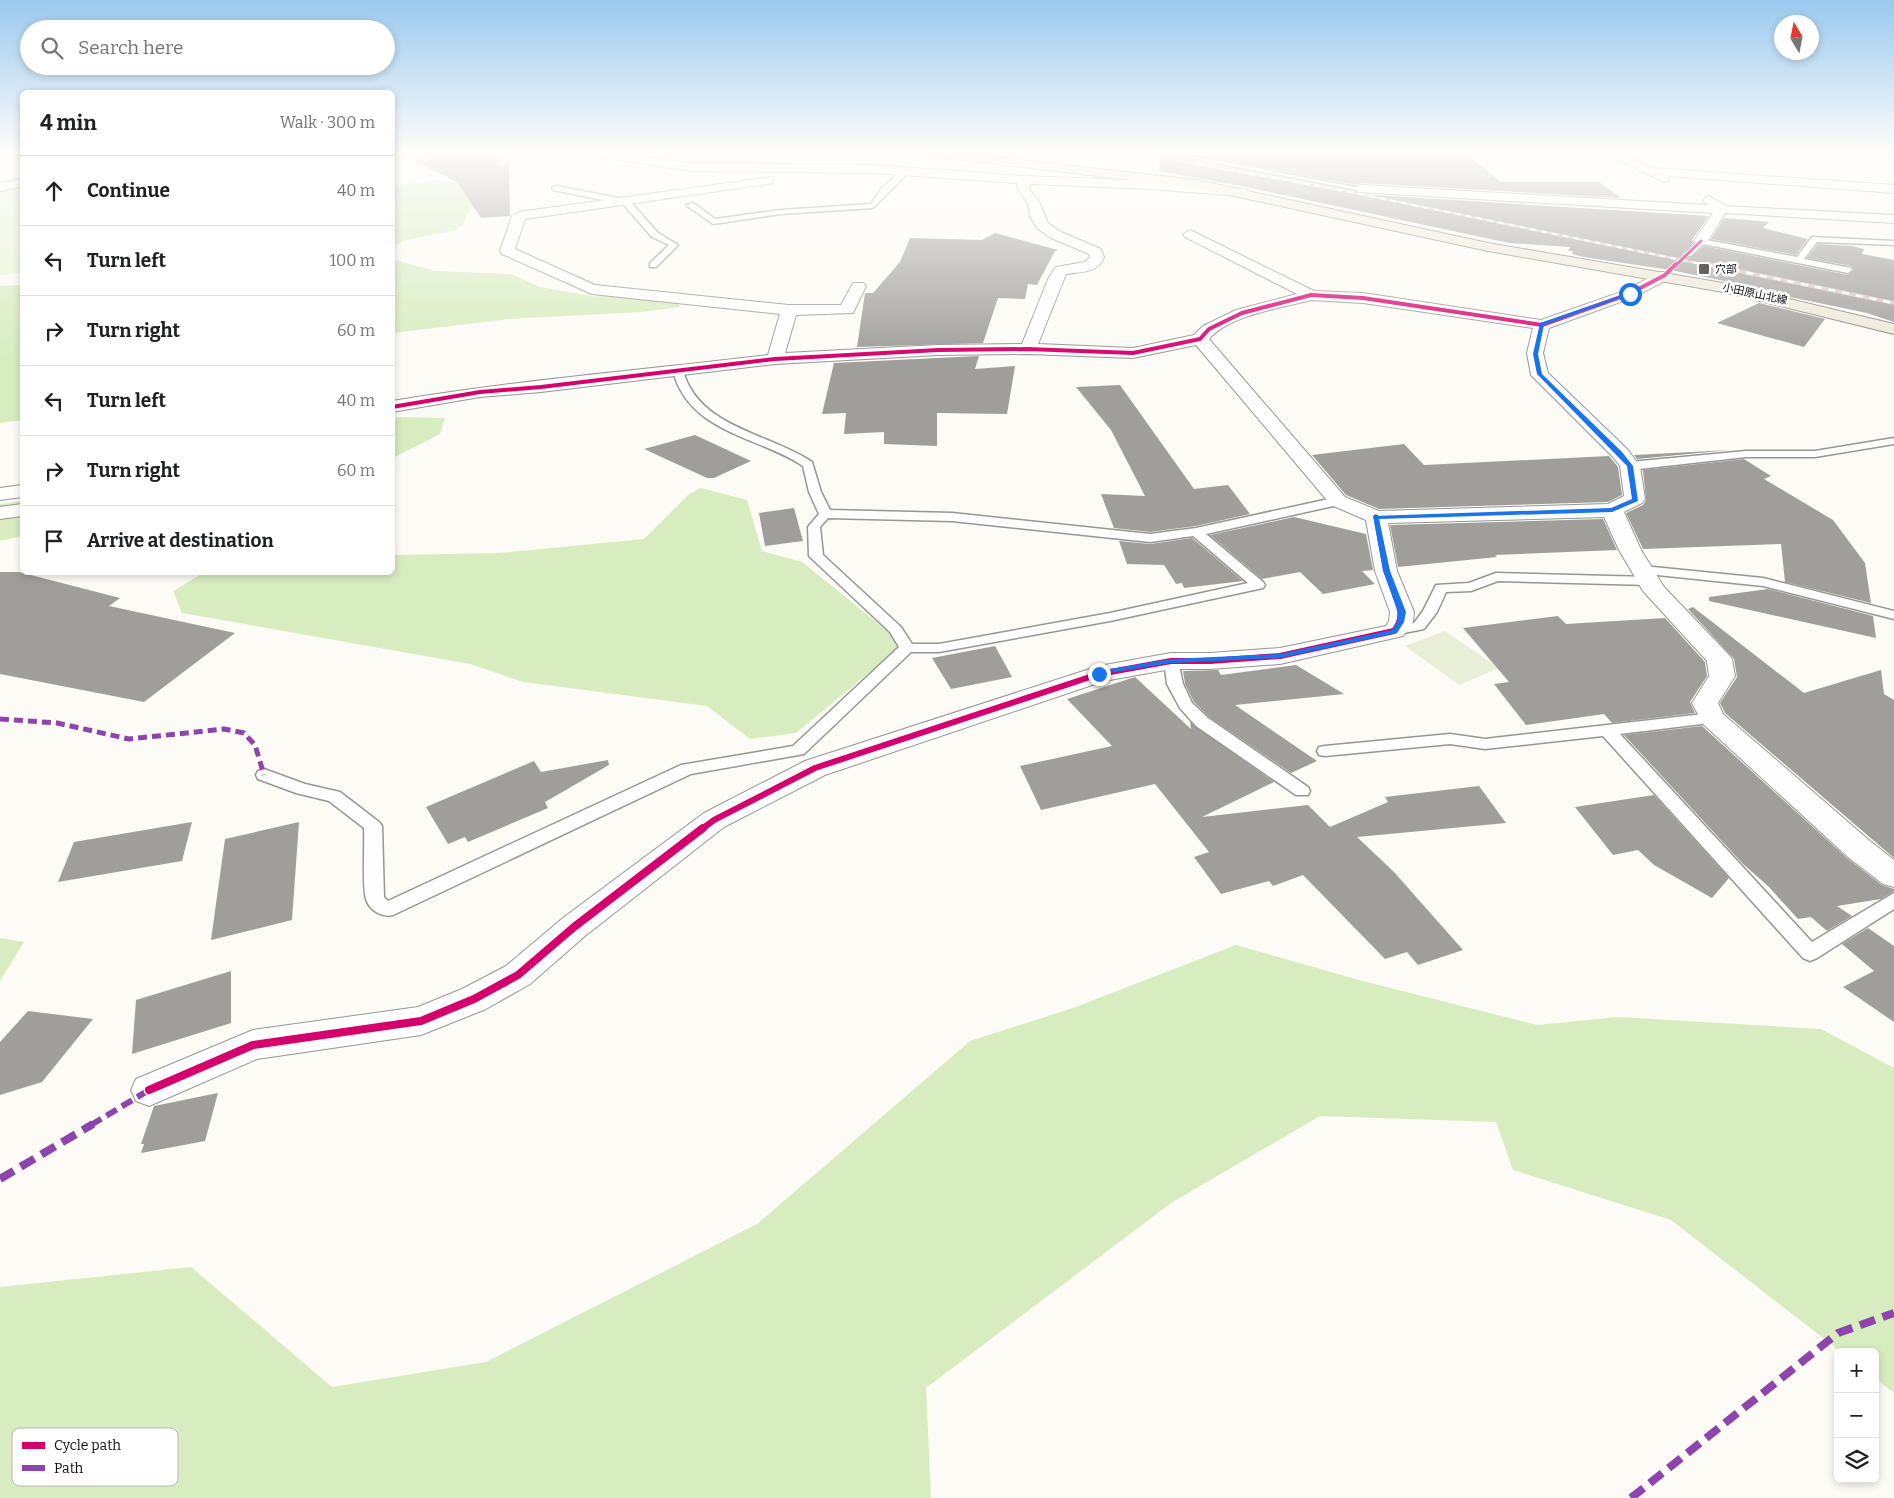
<!DOCTYPE html>
<meta charset="utf-8">
<style>
:root{--surface:#fff;--page:#f2f2f2;--text:#202124;--muted:#757577;--line:#e0e0e0}
body{margin:0;font-family:Bitter,"Noto Sans JP",serif;background:var(--page);color:var(--text)}
.controls{position:absolute;right:15px;bottom:15px;display:grid;overflow:hidden;border-radius:8px;box-shadow:0 2px 8px #0003}
.controls button{width:45px;height:45px;display:grid;place-items:center;padding:0;border:0;border-bottom:1px solid var(--line);background:var(--surface);color:var(--text);font:25px sans-serif}
.compass{position:absolute;left:1774px;top:15px;width:45px;height:45px;border-radius:50%;background:var(--surface);box-shadow:0 2px 8px #0003;rotate:350deg}
.stop{position:absolute;width:15px;height:15px;margin:-11px;border:4px solid #1a73e8;border-radius:50%;background:#fff}
.stop.end{background:#1a73e8;border-color:#fff;box-shadow:0 1px 5px #0008}
.list{margin:0;padding:0;list-style:none}
h2{display:flex;justify-content:space-between;align-items:center;height:65px;margin:0;padding:0 20px;font-size:21px}
h2 small{font-size:16px;font-weight:400;color:var(--muted)}
.list li{display:grid;grid-template-columns:32px 1fr auto;gap:15px;align-items:center;box-sizing:border-box;height:70px;padding:0 20px;border-top:1px solid var(--line)}
.list b{display:block;font-size:19px;white-space:nowrap}
.list em{font-size:16px;font-style:normal;color:var(--muted)}
.icon{flex:none;width:28px;height:28px;fill:none;stroke:currentColor;stroke-width:2;stroke-linecap:round;stroke-linejoin:round}
.map{position:relative;flex:none;width:1894px;height:1498px;overflow:hidden}
.search{position:absolute;background:var(--surface);box-shadow:0 2px 8px #0003;left:20px;top:20px;width:375px;height:55px;display:flex;align-items:center;gap:12px;box-sizing:border-box;padding:0 18px;border-radius:28px;color:var(--muted);font-size:19px}
.panel{position:absolute;background:var(--surface);box-shadow:0 2px 8px #0003;left:20px;top:90px;width:375px;height:485px;border-radius:8px}
.map>svg:first-child{display:block}
.green{fill:#e7f4d3}
.forest{fill:#d7edc0}
.cemetery{fill:#e9efd7}
.building{fill:#a09e9a}
.lines{fill:none;stroke-linecap:round;stroke-linejoin:round}
.service-casing{stroke:#969693;stroke-width:3}
.minor-casing{stroke:#969693;stroke-width:2}
.primary-casing{stroke:#848380;stroke-width:2}
.service{fill:#fffefe;fill-rule:evenodd}
.minor{fill:#fffefe;fill-rule:evenodd}
.primary{fill:#eee8d9;fill-rule:evenodd}
.rail-far1-casing{stroke:#dac5c5;stroke-width:2.5}
.rail-casing{stroke:#dac5c5;stroke-width:4}
.rail-far1{stroke:#fff;stroke-width:2;stroke-dasharray:5.5;stroke-linecap:butt}
.rail{stroke:#fff;stroke-width:2.5;stroke-dasharray:7;stroke-linecap:butt}
.quiet-far2{stroke:#8e44ad;stroke-width:5;stroke-dasharray:9 5;stroke-linecap:butt}
.quiet-far1{stroke:#8e44ad;stroke-width:6;stroke-dasharray:12 6;stroke-linecap:butt}
.quiet{stroke:#8e44ad;stroke-width:8;stroke-dasharray:16 8;stroke-linecap:butt}
.cycleway-far4-casing{stroke:#fff;stroke-width:4.5}
.cycleway-far3-casing{stroke:#fff;stroke-width:5.5}
.cycleway-far2-casing{stroke:#fff;stroke-width:8}
.cycleway-far1-casing{stroke:#fff;stroke-width:9}
.cycleway-casing{stroke:#fff;stroke-width:11}
.cycleway-far4{stroke:#d6006c;stroke-width:3}
.cycleway-far3{stroke:#d6006c;stroke-width:4}
.cycleway-far2{stroke:#d6006c;stroke-width:5}
.cycleway-far1{stroke:#d6006c;stroke-width:6}
.cycleway{stroke:#d6006c;stroke-width:8}
.route{fill:#1a73e8}
.poi-dot{fill:#636260;stroke:#fff;stroke-width:2}
.labels{text-anchor:middle;dominant-baseline:central;stroke-width:5;stroke-linejoin:round;paint-order:stroke}
.far-poi-label{font-size:11px;fill:#101010;stroke:#fff;text-anchor:start}
.far-street-label{font-size:11px;fill:#101010;stroke:#fff}
.key{fill:#fff;stroke:#b7b7b7;stroke-width:1}
.key-label{font-size:14px;fill:#101010}
</style>
<div class="map">
<svg width="1894" height="1498" viewBox="0 0 1894 1498">
<rect width="100%" height="100%" fill="#fcfbf5"/>
<path class="green" d="M22 189V273L0 275V192Z"/>
<path class="forest" d="M440 180 493 187 490 198 469 211 463 225 455 230 403 241 393 247 392 186Z
M392 259 435 271 511 274 540 287 592 296 676 301 680 307 641 312 509 319 393 333Z
M22 285V420L0 423V286Z
M400 417 445 418 440 434 393 458V418Z
M701 488 747 500 762 551 802 562 904 644 796 733 750 739 707 706 523 682 470 664 182 613 173 591 203 573 392 572 393 555 499 553 644 539 689 494Z
M22 501V536L0 541V504Z
M0 938 24 942 0 981Z
M1236 945 1363 981 1537 1025 1618 1017 1821 1029 1894 1068V1393L1875 1378V1352H1841L1671 1220 1513 1170 1496 1122 1320 1116 1171 1203 926 1388 931 1498H0V1287L191 1267 332 1387 486 1362 757 1224 970 1041 1073 1008Z"/>
<path class="cemetery" d="M1445 631 1499 668 1459 685 1405 646Z"/>
<path class="building" d="M1336 150H1461L1501 182H1599L1621 198 1362 183 1356 185 1202 156 1338 151Z
M460 152 478 157H499L498 166 500 168 507 166 509 157 510 216 481 218 457 182 412 160Z
M1160 157H1173L1358 194 1709 216 1692 240 1694 243 1682 254 1690 258 1704 246 1848 275 1854 270 1851 266 1807 258 1818 244 1852 246 1864 249 1862 254 1894 260V322L1867 313 1776 294 1779 292 1670 270 1584 257 1572 254 1573 251H1568L1570 247 1509 243 1246 187 1159 171Z
M1724 218 1769 222 1763 228 1808 239 1796 255 1711 239Z
M995 233 1058 250 1055 251 1037 285 1028 284 1025 299 998 298 983 343 857 347 865 293H873L900 262 910 238 982 240Z
M1759 303 1825 319 1804 347 1717 323Z
M979 356 975 369 1015 366 1007 414 937 413V446L884 444V432L844 434 846 413 822 414 834 363Z
M1120 385 1194 489 1228 485 1250 514 1196 526 1150 532 1114 528 1101 494 1145 496 1111 430 1076 387Z
M695 435 751 461 714 478H707L644 449Z
M1404 444 1424 465 1609 456 1618 467 1622 495 1608 502 1379 509 1346 495 1312 455Z
M1730 450 1637 459 1634 455Z
M1744 459 1771 476 1764 479 1833 520 1865 563 1871 603 1785 582 1781 544 1643 549 1626 513 1643 505 1646 500 1643 470Z
M794 508 803 541 765 546 759 513Z
M1294 517 1366 534 1373 570 1362 571 1375 584 1323 594 1300 572 1262 579 1210 535Z
M1603 519 1617 550 1495 555 1497 557 1398 567 1390 525Z
M1192 538 1243 581 1184 588 1182 583 1176 584 1164 565 1127 564 1119 541 1150 544Z
M0 572H19L120 598 109 606 235 633 144 702 0 674Z
M1768 589 1873 616 1876 638 1709 601V597Z
M1693 607 1804 693 1881 670 1884 694 1894 700V858L1725 713 1720 703 1737 677 1734 659 1688 609Z
M1558 616 1566 624 1665 618 1705 662 1707 676 1690 702 1695 713 1612 723 1604 714 1526 725 1494 684 1509 682 1463 628Z
M995 646 1012 677 951 689 932 658Z
M1296 665 1344 694 1235 705 1317 761 1291 773 1209 717 1194 702 1185 684 1183 671 1218 670 1221 675Z
M1135 677 1191 729 1190 722 1274 782 1202 817 1308 805 1330 827 1388 802 1385 797 1479 786 1506 823 1357 837 1394 872 1463 950 1418 965 1407 952 1385 959 1303 875 1273 886 1269 881 1221 894 1194 857 1209 852 1155 784 1041 810 1020 766 1112 746 1067 699Z
M1702 726 1847 858 1882 885 1894 889V891L1881 899 1837 906 1852 916 1827 931 1811 917 1798 919 1769 887 1742 863 1624 735Z
M608 760 609 765 545 802 548 808 468 842 465 837 448 844 426 807 534 761 541 772Z
M1654 795 1729 878 1712 898 1654 865 1638 850 1613 855 1575 807Z
M192 822 182 861 58 882 74 842Z
M299 822 292 920 211 940 225 839Z
M1868 928 1894 946V1022L1843 987 1874 971 1842 944Z
M231 971V1023L132 1054 136 1000Z
M28 1011 93 1019 42 1082 0 1095V1042Z
M218 1093 205 1141 141 1153 144 1144H141L154 1106Z"/>
<g class="lines">
<g class="service-casing">
<path id="service" d="M505 150 508 152 506 165 500 166 502 152Z
M1148 150H1161L1366 189 1362 191Z
M903 169 910 171 873 208 781 214 713 224 686 205 693 203 715 219 781 210 871 204 881 189Z
M556 186 629 200 658 233 678 245 656 267H650V263L669 245 652 237 623 204 553 190 552 188Z
M1812 237 1894 241V245L1817 242 1804 259 1851 268 1852 270 1848 273 1703 244 1691 256 1684 254 1701 239 1797 257Z
M678 368 683 371C699 428 769 433 812 462L821 492 830 510 952 513 1150 534 1196 528 1338 497 1344 501 1338 505 1206 534 1263 582 1265 585 1263 588 1110 621 939 652H911L804 754 691 774 393 915C382 918 369 910 366 899 362 884 365 846 364 828L329 801 296 793 258 779 256 775 258 771 264 769 305 784 340 792 379 822 382 826 384 897 388 901 681 765 793 746 899 647 890 632 809 556 808 527 819 514 809 492 803 466C758 436 689 433 673 371ZM828 518 952 521 1150 542 1193 536 1248 583 1110 613 939 644H912L901 627 823 555 820 527Z
M1894 438V444L1815 457H1746L1630 470 1624 466 1630 462 1746 451H1815Z
M1643 566 1763 578 1894 611V619L1763 586 1638 573 1636 570 1638 567Z
M1496 573 1649 577 1656 581 1649 585 1498 581 1471 591 1446 592 1437 612 1424 629 1394 635 1387 631 1389 628 1414 623 1423 611 1436 585 1469 583Z
M1171 657 1178 661 1183 684 1192 703 1208 718 1308 787 1310 791 1308 795H1296L1196 726 1180 708 1167 684 1164 661Z
M1712 713 1718 714 1720 718 1718 722 1620 734 1812 942 1894 893V909L1817 958 1810 961 1803 958 1603 736 1485 749 1450 744 1325 756 1319 755 1317 751 1319 747 1325 746 1450 734 1485 739Z"/>
</g>
<g class="minor-casing">
<path id="minor" d="M460 150H597L690 163 873 165 1024 176 1149 181 1246 189 1248 192 1242 196 1149 189 1030 184 1029 188 1040 204 1048 223 1061 232 1101 249 1104 257C1099 273 1080 272 1066 274L1038 344 1133 348 1194 335 1203 326 1236 310 1297 294 1185 237 1183 234 1190 230 1314 291 1363 293 1541 320 1624 291 1660 272H1670L1672 275 1670 278 1634 297 1549 328 1543 353 1548 373 1627 449 1637 462 1640 466 1645 499 1642 503 1624 512 1641 550 1664 587 1728 654 1732 659 1735 676 1718 703 1723 714 1870 841 1894 860V887L1883 884 1848 857 1703 724 1692 703 1709 676 1707 661 1643 591 1619 550 1604 517 1388 523 1397 571 1414 612 1413 622 1403 636 1280 664 1210 669H1171L1104 681 825 775 724 827 585 936 530 984 486 1009 421 1035 257 1059 149 1106 136 1101 131 1090 136 1079 253 1030 418 1007 462 989 506 966 563 918 704 813 805 761 1099 666 1171 653H1210L1280 648 1386 626 1389 621 1390 612 1375 571 1366 520 1331 505 1196 345 1133 358 1028 354 938 355 775 364 541 392 480 397 392 412V401C517 380 643 370 768 355L780 314 592 294 502 254 500 251 512 216 519 212 772 177 774 180 772 183 768 184 525 219 515 249 595 285 789 305H841L853 283H863L866 286 853 313 796 315 785 353 938 345 1022 344 1049 277 1056 267 1085 262 1090 257 1089 254 1051 238 1038 229 1030 217 1028 204 1017 188V183L873 173 690 171 588 155H478L462 152ZM1311 300 1363 303 1533 328 1527 353 1531 375 1613 457 1620 466 1624 496 1608 504 1379 511 1345 497 1209 339C1230 315 1281 308 1311 300Z
M1599 150H1614L1652 168 1894 185V193L1669 176 1668 181 1664 182Z
M22 179V187L0 191V183Z
M1362 185 1708 205 1703 200 1709 196 1726 206 1894 215V223L1725 213 1706 244 1701 245 1694 241 1713 213 1358 192 1356 189 1358 186Z
M22 485V497L0 500V488Z
M22 504V516L0 519V507Z"/>
</g>
<g class="primary-casing">
<path id="primary" d="M899 150H933L1197 180 1488 243 1723 283 1894 324V334L1723 292 1488 251 1197 188 905 153Z"/>
</g>
<use href="#service" class="service"/>
<use href="#minor" class="minor"/>
<use href="#primary" class="primary"/>
<g class="rail-far1-casing">
<path id="rail-far1" d="M1120 150 1350 192 1711 266"/>
</g>
<g class="rail-casing">
<path id="rail" d="M1705 264 1894 303"/>
</g>
<use href="#rail-far1" class="rail-far1"/>
<use href="#rail" class="rail"/>
<path class="quiet-far2" d="M0 719 57 723 129 739 224 729 244 733 255 745 264 775"/>
<path class="quiet-far1" d="M91 1125 149 1090"/>
<path class="quiet" d="M0 1179 93 1124
M1631 1498 1838 1333 1894 1313"/>
<g class="cycleway-far4-casing">
<path id="cycleway-far4" d="M1675 266 1701 241"/>
</g>
<g class="cycleway-far3-casing">
<path id="cycleway-far3" d="M392 407 480 392 541 387 775 359 938 350 1028 349 1133 353 1200 339 1209 329 1242 313 1311 295 1363 298 1542 325 1629 294 1665 275 1676 264"/>
</g>
<g class="cycleway-far2-casing">
<path id="cycleway-far2" d="M1376 517 1386 571 1396 596"/>
</g>
<g class="cycleway-far1-casing">
<path id="cycleway-far1" d="M702 829 714 820 815 768 1099 674 1171 661H1210L1280 656 1394 631C1404 618 1401 610 1395 595"/>
</g>
<g class="cycleway-casing">
<path id="cycleway" d="M149 1090 253 1045 421 1021 474 999 518 975 574 927 703 828"/>
</g>
<use href="#cycleway-far4" class="cycleway-far4"/>
<use href="#cycleway-far3" class="cycleway-far3"/>
<use href="#cycleway-far2" class="cycleway-far2"/>
<use href="#cycleway-far1" class="cycleway-far1"/>
<use href="#cycleway" class="cycleway"/>
</g>
<linearGradient id="sky" x2="0" y2="1"><stop stop-color="#9bc9ef"/><stop offset="0.42" stop-color="#fefdfa"/><stop offset="1" stop-color="#fefdfa" stop-opacity="0"/></linearGradient>
<rect width="1894" height="360" fill="url(#sky)"/>
<path class="route" d="M1628 293 1632 294 1544 325 1538 354 1542 374 1622 452 1633 466 1638 501 1612 512 1379 519 1390 571 1406 612 1404 622 1397 633 1280 658 1171 663 1096 675V672L1099 671 1171 659 1280 654 1392 630 1397 622 1398 612 1383 571 1373 516 1611 508 1632 499 1627 466 1537 374 1533 354 1540 323Z"/>
<rect class="poi-dot" x="1698" y="263" width="12" height="12" rx="2.5"/>
<g class="labels">
<g class="far-poi-label">
<text x="1715" y="269">穴部</text>
</g>
<g class="far-street-label">
<text transform="translate(1755 294) rotate(12)">小田原山北線</text>
</g>
</g>
<rect x="12" y="1428" width="166" height="58" rx="8" class="key"/>
<rect x="22" y="1442" width="23" height="7" fill="#d6006c"/>
<rect x="22" y="1465" width="23" height="6" fill="#8e44ad"/>
<g class="key-label">
<text x="54" y="1450">Cycle path</text>
<text x="54" y="1473">Path</text>
</g>
</svg>
<div class="controls">
<button>+</button>
<button>−</button>
<button><svg class="icon" aria-label="layers" viewBox="0 0 24 24"><path d="M12 4l9 5-9 5-9-5zM3 14l9 5 9-5"/></svg></button>
</div>
<svg class="compass" viewBox="-18 -18 36 36"><path d="M0-13l5 13h-10z" fill="#e53935"/><path d="M0 13l5-13h-10z" fill="#757577"/></svg>
<div class="stop" style="left:1630px;top:294px"></div>
<div class="stop end" style="left:1099px;top:674px"></div>
<div class="search"><svg class="icon" aria-label="search" viewBox="0 0 24 24"><circle cx="10" cy="10" r="6"/><path d="M15 15l6 6"/></svg>Search here</div>
<section class="panel">
<h2>4 min<small>Walk · 300 m</small></h2>
<ul class="list">
<li><svg class="icon" aria-label="ahead" viewBox="0 0 24 24"><path d="M12 20V5M6 11l6-6 6 6"/></svg><div><b>Continue</b></div><em>40 m</em></li>
<li><svg class="icon" aria-label="left" viewBox="0 0 24 24"><path d="M17 20v-9H6M10 6l-5 5 5 5"/></svg><div><b>Turn left</b></div><em>100 m</em></li>
<li><svg class="icon" aria-label="right" viewBox="0 0 24 24"><path d="M7 20v-9h11M14 6l5 5-5 5"/></svg><div><b>Turn right</b></div><em>60 m</em></li>
<li><svg class="icon" aria-label="left" viewBox="0 0 24 24"><path d="M17 20v-9H6M10 6l-5 5 5 5"/></svg><div><b>Turn left</b></div><em>40 m</em></li>
<li><svg class="icon" aria-label="right" viewBox="0 0 24 24"><path d="M7 20v-9h11M14 6l5 5-5 5"/></svg><div><b>Turn right</b></div><em>60 m</em></li>
<li><svg class="icon" aria-label="arrive" viewBox="0 0 24 24"><path d="M6 21V4h12l-3 4 3 4H6"/></svg><div><b>Arrive at destination</b></div></li>
</ul>
</section>
</div>
